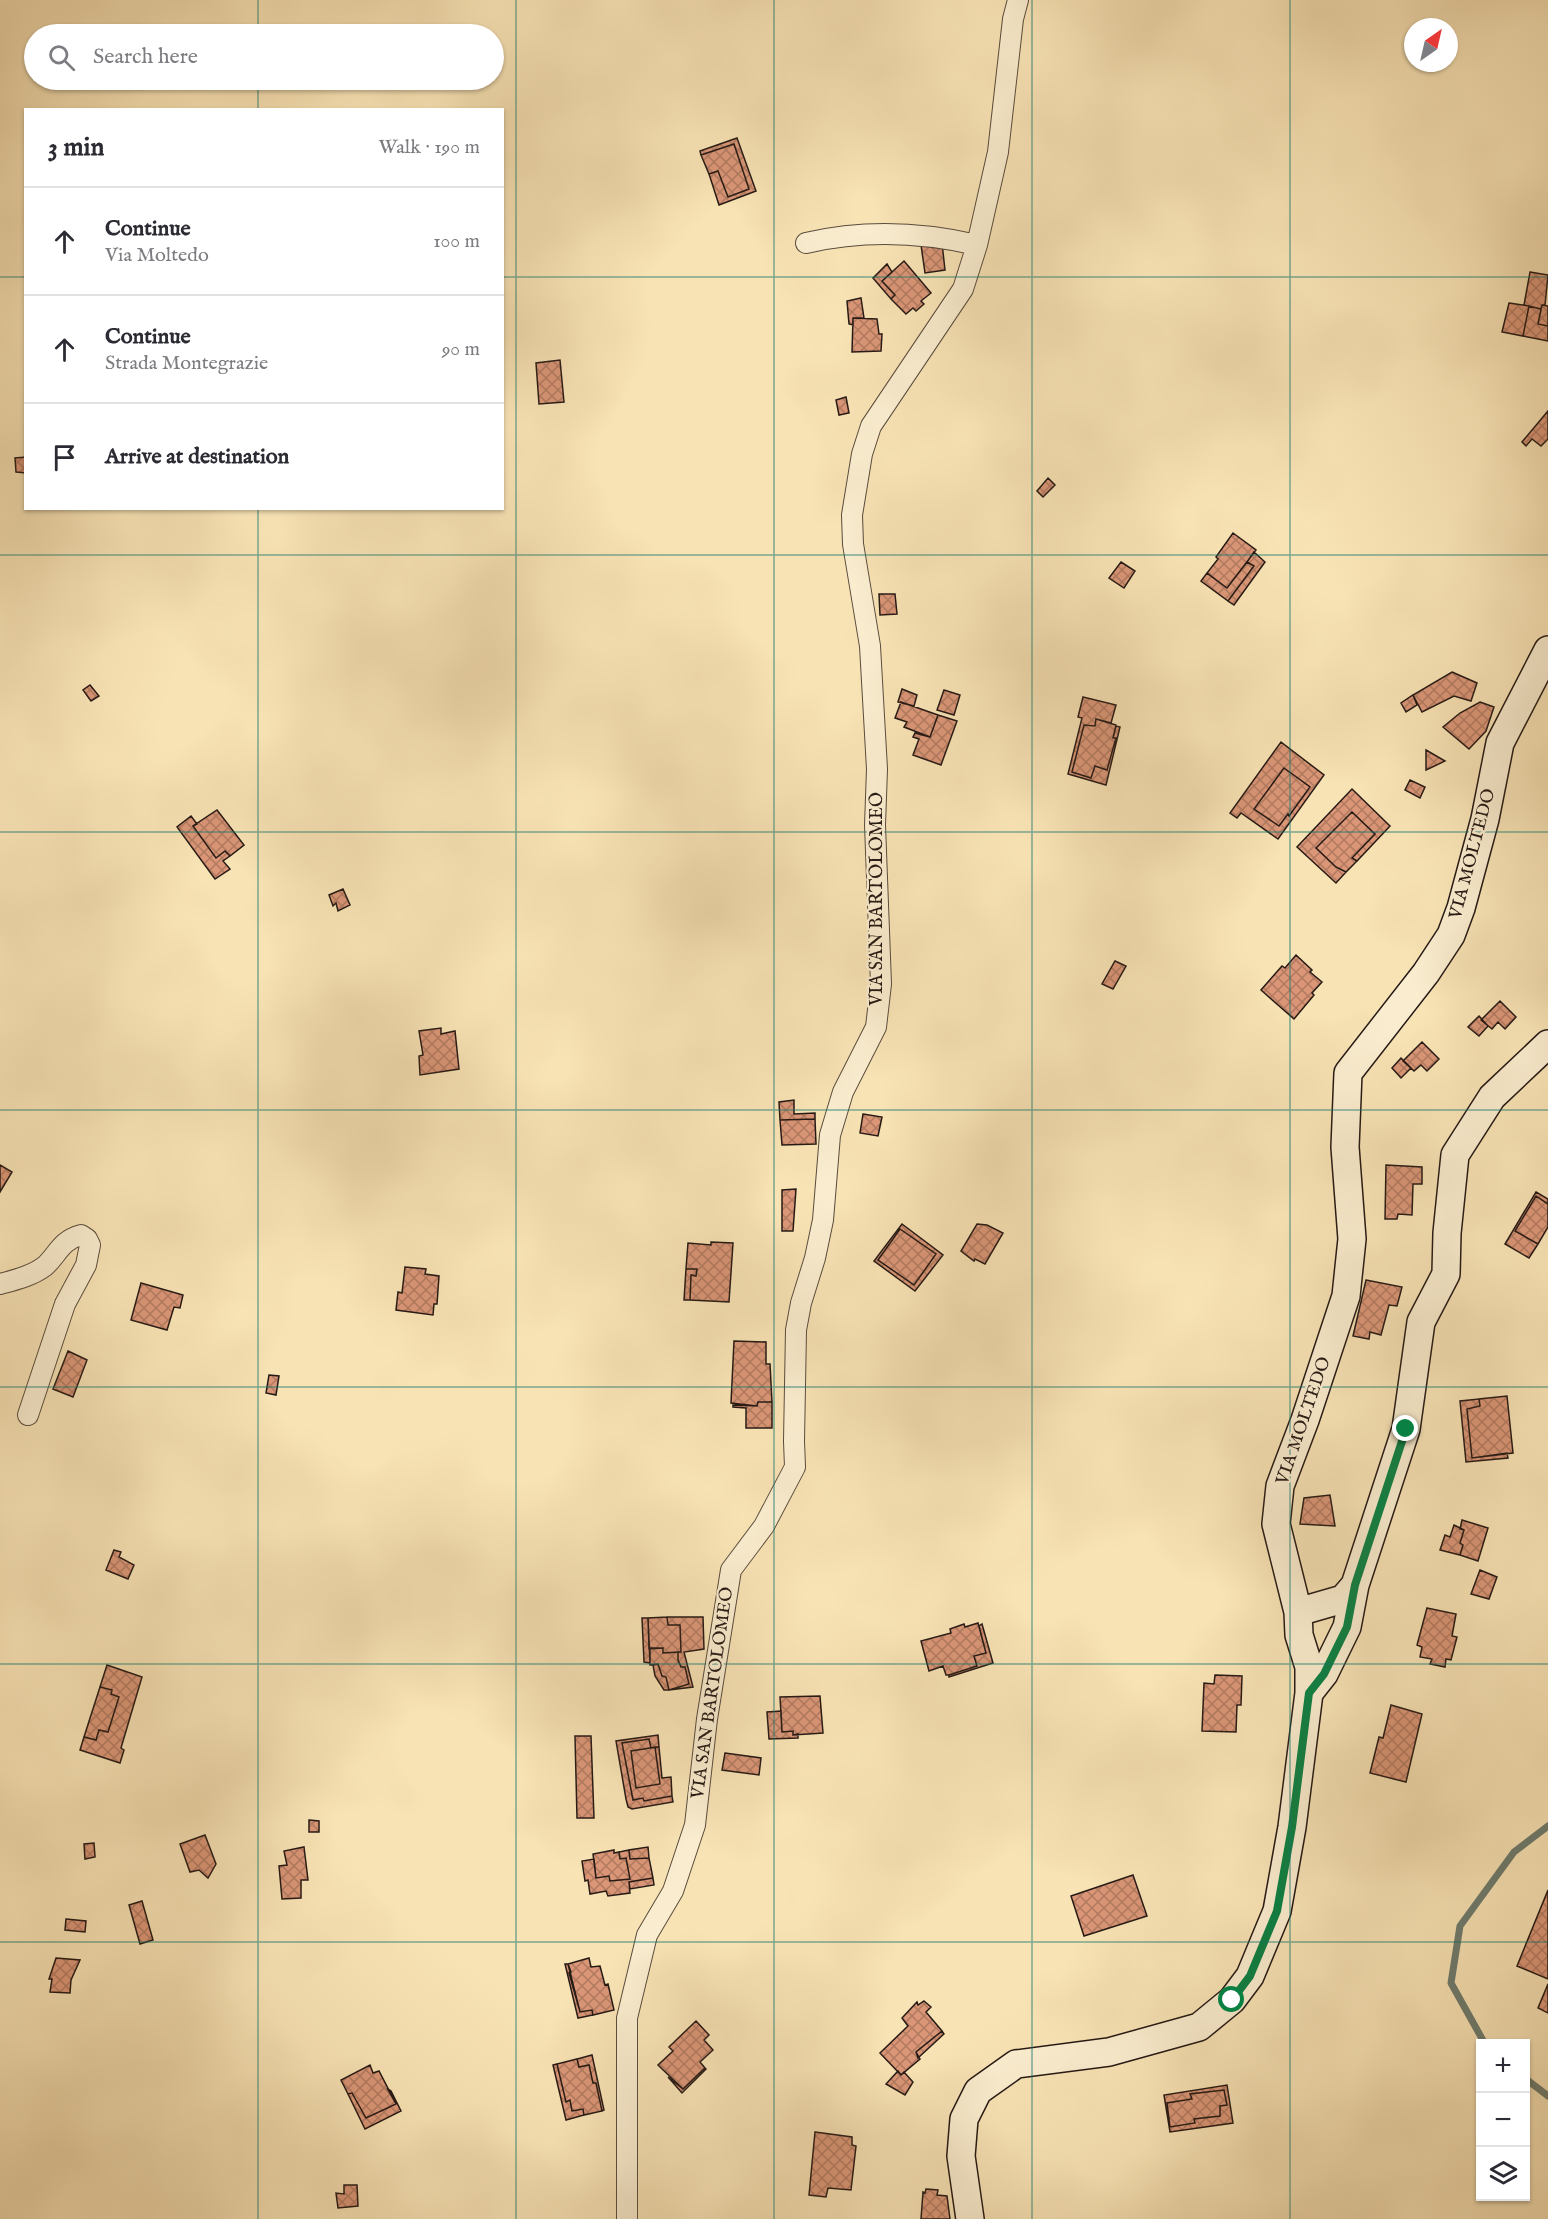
<!DOCTYPE html>
<meta charset="utf-8">
<style>
:root{--surface:#fff;--page:#f2f2f3;--text:#2b2b33;--muted:#7c7c81;--line:#e1e1e2}
body{margin:0;font-family:"IM FELL English",serif;background:var(--page);color:var(--text)}
.controls{position:absolute;right:18px;bottom:18px;display:grid;overflow:hidden;border-radius:0px;box-shadow:0 2px 4px #0004}
.controls button{width:54px;height:54px;display:grid;place-items:center;padding:0;border:0;border-bottom:2px solid var(--line);background:var(--surface);color:var(--text);font:30px sans-serif}
.compass{position:absolute;left:1404px;top:18px;width:54px;height:54px;border-radius:50%;background:var(--surface);box-shadow:0 2px 4px #0004;rotate:34deg}
.stop{position:absolute;width:18px;height:18px;margin:-14px;border:4px solid #0b8043;border-radius:50%;background:#fff}
.stop.end{background:#0b8043;border-color:#fff;box-shadow:0 2px 6px #0008}
.list{margin:0;padding:0;list-style:none}
h2{display:flex;justify-content:space-between;align-items:center;height:78px;margin:0;padding:0 24px;font-size:26px}
h2 small{font-size:20px;font-weight:400;color:var(--muted)}
.list li{display:grid;grid-template-columns:39px 1fr auto;gap:18px;align-items:center;box-sizing:border-box;height:108px;padding:0 24px;border-top:2px solid var(--line)}
.list b{display:block;font-size:22px;white-space:nowrap}
.list p{margin:0;font-size:20px;white-space:nowrap;color:var(--muted)}
.list em{font-size:20px;font-style:normal;color:var(--muted)}
.icon{flex:none;width:33px;height:33px;fill:none;stroke:currentColor;stroke-width:2;stroke-linecap:round;stroke-linejoin:round}
.map{position:relative;flex:none;width:1548px;height:2219px;overflow:hidden}
.search{position:absolute;background:var(--surface);box-shadow:0 2px 4px #0004;left:24px;top:24px;width:480px;height:66px;display:flex;align-items:center;gap:15px;box-sizing:border-box;padding:0 21px;border-radius:33px;color:var(--muted);font-size:22px}
.panel{position:absolute;background:var(--surface);box-shadow:0 2px 4px #0004;left:24px;top:108px;width:480px;height:402px;border-radius:0px}
.map>svg:first-child{display:block}
.lines{fill:none;stroke-linecap:round;stroke-linejoin:round}
.stream{stroke:#6e7c6e;stroke-width:7}
.building{fill:url(#building-cross-hatch);stroke:#261a15;stroke-width:1.5;fill-rule:evenodd}
.street-casing{stroke:#5a4c3d;stroke-width:22}
.secondary-casing{stroke:#261a15;stroke-width:30}
.street{stroke:#faedcf;stroke-width:20}
.secondary{stroke:#faedcf;stroke-width:27}
.route{stroke:#0b8043;stroke-width:8}
.grid{fill:none;stroke:#0f766e;stroke-width:1.5;stroke-opacity:0.55}
.labels{text-anchor:middle;dominant-baseline:central;stroke-width:4.5;stroke-linejoin:round;paint-order:stroke}
.street-label{font-size:18px;fill:#261a15;stroke:#faedcf}
</style>
<div class="map">
<svg width="1548" height="2219" viewBox="0 0 1548 2219">
<defs>
<pattern id="building-cross-hatch" width="8" height="8" patternUnits="userSpaceOnUse" patternTransform="scale(1.5)"><rect width="8" height="8" fill="#da9677"/><path d="M0 0l8 8M0 8l8-8" fill="none" stroke="#b17a60"/></pattern>
</defs>
<rect width="100%" height="100%" fill="#f8e3b5"/>
<filter id="stains"><feTurbulence type="fractalNoise" baseFrequency=".00333" numOctaves="4"/><feColorMatrix values="0 0 0 0 .2 0 0 0 0 .09 0 0 0 0 .02 0 0 0 .5 -.17"/></filter>
<radialGradient id="worn" r=".72"><stop offset=".6" stop-color="#630" stop-opacity="0"/><stop offset="1" stop-color="#630" stop-opacity=".3"/></radialGradient>
<g class="lines">
<path class="stream" d="M1485 2044 1451 1983 1460 1926 1514 1852 1548 1826
M1526 2079 1548 2096"/>
</g>
<path class="building" d="M737 138 756 191 719 205 709 174 718 171 728 197 749 189 734 144 701 155 700 151Z
M734 144 749 189 728 197 718 171 709 174 701 155Z
M942 243 945 270 925 273 921 245Z
M904 261 931 293 921 301 924 304 916 311 913 308 906 314 891 299 895 295 882 281Z
M887 264 892 272 882 281 895 295 891 299 873 278Z
M1530 272 1548 275 1545 305H1542L1541 309 1524 305Z
M861 298 864 318H853V325L849 324 847 301Z
M1509 303 1529 306 1523 336 1502 332Z
M1542 305 1548 306V326L1538 324Z
M1529 306 1541 309 1538 324 1548 326V341L1523 336Z
M853 318 877 319 879 334H882L881 351 852 352Z
M560 360 564 402 539 404 536 363Z
M846 397 849 413 839 415 836 400Z
M1548 411V439L1541 446 1532 439 1526 446 1522 442Z
M26 457V473L16 472 15 458Z
M1048 478 1055 485 1043 497 1037 491Z
M1233 533 1256 550 1227 588 1207 573 1218 559 1216 557Z
M1254 552 1265 562 1234 605 1228 601 1254 566 1247 562Z
M1121 562 1135 571 1124 588 1109 578Z
M1247 562 1254 566 1228 601 1201 581 1207 573 1227 588Z
M879 594H895L897 614 880 615Z
M1452 672 1477 683 1471 701 1454 696 1422 712 1413 695Z
M90 685 99 696 91 701 83 690Z
M902 689 917 695 914 706 898 702Z
M944 690 960 695 954 715 937 710Z
M1413 695 1417 705 1406 712 1401 703Z
M1083 697 1116 705 1111 723 1096 719 1095 726 1084 725 1072 772 1091 778 1095 766 1107 770 1116 738H1113L1116 726 1120 727 1106 785 1068 774 1082 718 1078 717Z
M901 702 938 715 930 737 904 727 907 722 895 718Z
M1480 702 1494 707 1486 731 1469 749 1443 727 1460 713Z
M938 715 957 721 941 765 913 755 919 739 913 737 915 733 930 737Z
M1096 719 1116 725 1113 738H1116L1107 770 1095 766 1091 778 1072 772 1084 725 1095 726Z
M1281 742 1324 775 1278 839 1241 813 1237 818 1230 813ZM1284 768 1310 787 1289 816 1288 814 1279 826 1254 809Z
M1426 750 1445 761 1426 770Z
M1284 768 1310 787 1289 816 1288 814 1279 826 1254 809Z
M1410 780 1425 787 1420 798 1405 790Z
M1352 789 1390 826 1357 861 1352 858 1375 834 1352 812 1316 848 1336 867 1346 872 1336 883 1297 847Z
M217 810 244 845 230 856 225 851 216 858 193 826Z
M1352 812 1375 834 1352 858 1357 861 1346 872 1336 867 1316 848Z
M191 816 197 824 193 826 216 858 225 851 230 856 223 861 230 869 215 879 177 827Z
M343 889 350 905 338 911 336 903 333 906 329 895Z
M1296 955 1312 970 1310 972 1322 982 1312 993 1314 995 1294 1019 1261 990 1282 966 1285 968Z
M1115 961 1126 966 1113 989 1102 984Z
M1500 1001 1516 1017 1505 1029 1498 1022 1492 1029 1481 1020Z
M1479 1016 1488 1026 1479 1036 1468 1027Z
M441 1028V1034L455 1031 459 1069 420 1075 419 1056 423 1055 419 1031Z
M1422 1042 1439 1059 1427 1071 1421 1065 1414 1071 1403 1061Z
M1401 1058 1411 1068 1401 1078 1392 1068Z
M794 1100V1114L815 1113V1119L780 1120 779 1102Z
M863 1114 882 1117 878 1136 860 1133Z
M815 1119 816 1144 782 1145 780 1120Z
M0 1165 12 1172 0 1192Z
M1386 1165 1422 1167V1184H1413L1412 1215 1398 1214 1397 1219H1385Z
M796 1189 793 1231H782V1190Z
M1536 1192 1548 1199V1204L1536 1196 1515 1231 1538 1244 1529 1258 1505 1244Z
M1536 1196 1548 1204V1227L1538 1244 1515 1231Z
M902 1224 943 1255 915 1291 874 1261ZM900 1229 936 1254 914 1285 878 1260Z
M977 1224 987 1225 1003 1233 985 1264 975 1259 974 1261 961 1251Z
M900 1229 936 1254 914 1285 878 1260Z
M711 1242 733 1243 729 1302 690 1300 691 1275 696 1276 697 1269H686L688 1243 711 1245Z
M405 1267 426 1269 425 1274 439 1276 437 1304H434L433 1315 396 1310 398 1292 402 1293Z
M686 1269H697L696 1276 691 1275 690 1300H684Z
M1366 1280 1402 1287 1397 1306 1389 1305 1381 1335 1370 1332 1369 1339 1353 1336Z
M141 1283 183 1295 180 1308 174 1307 167 1330 131 1320Z
M734 1341 766 1342V1364H770L772 1402H758L757 1406 731 1403Z
M68 1351 87 1360 73 1397 53 1389Z
M269 1375 279 1376 276 1395 266 1393Z
M1507 1396 1513 1453 1472 1458 1467 1409 1480 1406 1479 1399Z
M1479 1399 1480 1406 1467 1409 1472 1458 1507 1453 1508 1458 1466 1462 1460 1401Z
M758 1402H772V1428H746V1408L733 1407V1405L757 1406Z
M1330 1495 1335 1526 1300 1524 1304 1498Z
M1462 1520 1488 1528 1478 1561 1460 1555 1463 1545 1460 1543 1464 1530 1460 1529Z
M1454 1525 1464 1530 1460 1543 1463 1545 1460 1555 1440 1550 1445 1535 1450 1537Z
M114 1550 121 1552 119 1557 134 1565 128 1579 106 1570Z
M1480 1570 1497 1577 1489 1599 1471 1594Z
M1427 1608 1456 1614 1452 1636 1457 1637 1451 1660 1446 1659 1445 1667 1430 1664 1432 1659 1420 1657 1422 1647 1417 1645Z
M667 1617 668 1625H680L681 1652 663 1653V1648L649 1649 648 1618Z
M667 1617H703L704 1649 684 1652 693 1687 669 1690 689 1684 685 1667H681L678 1660V1652H681L680 1625H668Z
M642 1618H648L650 1663 644 1662Z
M978 1623 986 1653 974 1656 977 1666 949 1675H946L943 1666 929 1671 921 1641 951 1633 950 1629 964 1624 965 1627Z
M982 1624 993 1663 949 1677V1675L977 1666 974 1656 986 1653 979 1626Z
M650 1648H663V1653L678 1652V1660L681 1667H685L689 1684 669 1690 666 1677 662 1676 658 1664 650 1665Z
M658 1664 662 1676 666 1677 669 1690H664L655 1676 653 1665Z
M107 1665 142 1677 121 1748 124 1750 120 1763 80 1750 84 1737 96 1740 99 1730 108 1732 119 1697 111 1694 112 1690 100 1687Z
M1215 1675 1242 1676 1241 1705H1237L1236 1732 1202 1731 1204 1683 1214 1684Z
M100 1687 112 1690 111 1694 119 1697 108 1732 99 1730 96 1740 84 1737Z
M820 1696 823 1733 793 1735V1731L782 1732 780 1697Z
M1391 1705 1422 1714 1406 1782 1370 1773 1379 1737 1383 1738Z
M781 1711 782 1732 793 1731V1735L798 1734V1738L769 1739 767 1712Z
M658 1735 659 1747 651 1748 649 1739 622 1743 633 1800 643 1798 644 1801 672 1796 673 1802 632 1809 628 1807 626 1799 616 1741Z
M575 1736H591L594 1818H577Z
M649 1739 651 1748 631 1751 636 1788 660 1784 655 1747H659L662 1778 671 1777 672 1796 644 1801 643 1798 633 1800 622 1743Z
M655 1747 660 1784 636 1788 631 1751Z
M725 1753 761 1758 759 1775 722 1770Z
M309 1820 319 1821V1832H309Z
M205 1835 216 1864 208 1878 199 1870 190 1872 180 1844Z
M94 1843 95 1857 85 1859 84 1844Z
M304 1847 308 1880H301V1898L282 1899 279 1866 287 1865 284 1851Z
M648 1847 649 1858 630 1859 629 1850Z
M614 1850V1853L619 1852 620 1859 626 1858 630 1879 610 1881 609 1876 596 1878 593 1854Z
M629 1850 630 1859 649 1858 653 1878 629 1882 630 1893 608 1896 606 1891 590 1894 588 1880 585 1881 582 1861 594 1859 596 1878 609 1876 610 1881 630 1879 626 1858 620 1859 619 1852Z
M1133 1875 1147 1916 1084 1936 1071 1896Z
M653 1878 654 1885 630 1889 629 1882Z
M1548 1890V1979L1517 1966Z
M142 1901 153 1940 140 1944 129 1905Z
M66 1919 86 1921 85 1932 65 1930Z
M56 1958 80 1960 71 1980 70 1993 50 1992 52 1979H49Z
M589 1958 591 1967 600 1966 605 1985 608 1984 614 2010 593 2015 592 2010 580 2012 568 1964Z
M565 1964H568L571 1972 569 1973 580 2012 592 2010 593 2015 578 2018Z
M1548 1984V2013L1538 2008Z
M924 2001 931 2007 926 2012 942 2031 916 2052 920 2059 901 2075 880 2053 908 2026 902 2018 917 2002 918 2005Z
M696 2021 709 2035 704 2040 713 2050 700 2062 705 2068 683 2089 658 2065 673 2051 669 2047Z
M942 2031 944 2034 918 2058 916 2052Z
M592 2055 604 2110 602 2111 596 2083H593L589 2065 579 2067 577 2059Z
M577 2059 579 2067 589 2065 593 2083H596L602 2111 584 2115 583 2109 572 2111 570 2100 566 2102 557 2064Z
M557 2064 566 2102 570 2100 572 2111 583 2109 584 2115 566 2120 553 2065Z
M370 2065 373 2073 379 2071 396 2104 366 2118 352 2093 348 2094 341 2080Z
M705 2068 706 2069 682 2093 668 2077 683 2089Z
M898 2071 901 2075 904 2072 913 2082 905 2095 886 2084Z
M1227 2085 1233 2123 1170 2132 1164 2095ZM1224 2090 1227 2105 1220 2106V2116L1194 2119 1195 2123 1170 2127 1167 2103 1192 2099 1190 2094Z
M387 2088 391 2091 401 2111 365 2129 348 2094 352 2093 366 2118 396 2104Z
M1224 2090 1227 2105 1220 2106V2116L1194 2119 1195 2123 1170 2127 1167 2103 1192 2099 1190 2094Z
M815 2132 852 2137V2145L856 2146 851 2190 828 2188 826 2197 809 2195Z
M344 2185H357L358 2206 338 2208 336 2193 344 2194Z
M926 2189 938 2190 937 2195 947 2196 950 2219H921L923 2192 925 2193Z"/>
<g class="lines">
<g class="street-casing">
<path id="street" d="M806 243C862 230 921 232 977 245
M0 1284C15 1280 32 1276 45 1266 59 1253 60 1241 81 1235L87 1239 90 1245 86 1265 65 1304 28 1415
M627 2219V2018L647 1935 673 1891 695 1825 707 1719 731 1570 764 1526 795 1467 794 1441 796 1330 801 1303 815 1258 823 1220 830 1135 843 1092 876 1027 881 984 875 825 877 769 870 646 853 544 852 515 862 454 871 426 963 289 977 245 998 152 1013 19 1018 0"/>
</g>
<g class="secondary-casing">
<path id="secondary" d="M1298 1612 1343 1599 1355 1585
M1309 1693 1324 1674 1347 1627 1355 1585 1406 1429 1421 1322 1446 1274 1447 1233 1455 1155 1492 1097 1548 1044
M970 2219 961 2156 964 2119 978 2091 1016 2064 1109 2052 1199 2027 1232 2000 1250 1976 1277 1911 1292 1827 1309 1693V1667L1299 1635 1298 1612 1276 1524 1280 1486 1305 1420 1346 1296 1352 1239 1345 1147 1348 1073 1426 973 1451 935 1461 908 1485 819 1500 743 1548 650"/>
</g>
<use href="#street" class="street"/>
<use href="#secondary" class="secondary"/>
</g>
<g class="lines">
<path class="route" d="M1232 2000 1250 1976 1277 1911 1292 1827 1309 1693 1324 1674 1347 1627 1355 1585 1406 1429"/>
</g>
<path class="grid" d="M258 0V34M516 0V2219M774 0V2219M1032 0V2219M1290 0V2219M258 80V110M0 277H26M502 277H1548M258 508V2219M0 555H1548M0 832H1548M0 1110H1548M0 1387H1548M0 1664H1548M0 1942H1548"/>
<g class="labels">
<g class="street-label">
<text transform="translate(1473 854) rotate(-75)">VIA MOLTEDO</text>
<text transform="translate(877 899) rotate(-90)">VIA SAN BARTOLOMEO</text>
<text transform="translate(1304 1421) rotate(-71)">VIA MOLTEDO</text>
<text transform="translate(713 1693) rotate(-82)">VIA SAN BARTOLOMEO</text>
</g>
</g>
<rect width="100%" height="100%" filter="url(#stains)"/>
<rect width="100%" height="100%" fill="url(#worn)"/>
</svg>
<div class="controls">
<button>+</button>
<button>−</button>
<button><svg class="icon" aria-label="layers" viewBox="0 0 24 24"><path d="M12 4l9 5-9 5-9-5zM3 14l9 5 9-5"/></svg></button>
</div>
<svg class="compass" viewBox="-18 -18 36 36"><path d="M0-13l5 13h-10z" fill="#e53935"/><path d="M0 13l5-13h-10z" fill="#7c7c81"/></svg>
<div class="stop" style="left:1232px;top:2000px"></div>
<div class="stop end" style="left:1406px;top:1429px"></div>
<div class="search"><svg class="icon" aria-label="search" viewBox="0 0 24 24"><circle cx="10" cy="10" r="6"/><path d="M15 15l6 6"/></svg>Search here</div>
<section class="panel">
<h2>3 min<small>Walk · 190 m</small></h2>
<ul class="list">
<li><svg class="icon" aria-label="ahead" viewBox="0 0 24 24"><path d="M12 20V5M6 11l6-6 6 6"/></svg><div><b>Continue</b><p>Via Moltedo</p></div><em>100 m</em></li>
<li><svg class="icon" aria-label="ahead" viewBox="0 0 24 24"><path d="M12 20V5M6 11l6-6 6 6"/></svg><div><b>Continue</b><p>Strada Montegrazie</p></div><em>90 m</em></li>
<li><svg class="icon" aria-label="arrive" viewBox="0 0 24 24"><path d="M6 21V4h12l-3 4 3 4H6"/></svg><div><b>Arrive at destination</b></div></li>
</ul>
</section>
</div>
